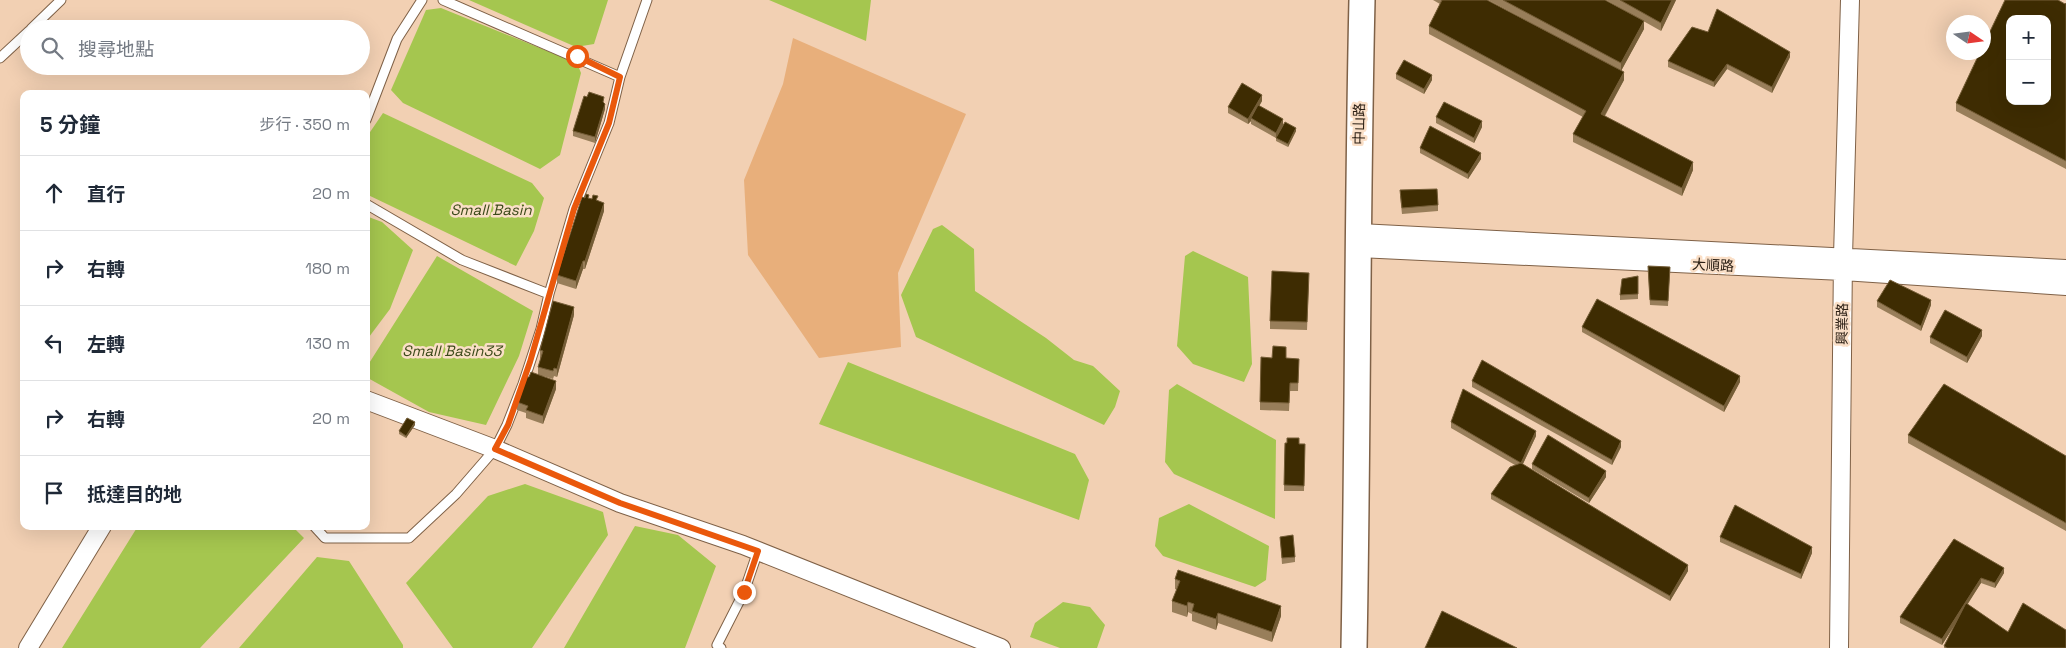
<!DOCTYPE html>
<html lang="zh-TW">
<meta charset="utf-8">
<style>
:root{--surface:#fff;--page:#f6f6f7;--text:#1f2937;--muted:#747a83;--line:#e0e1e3}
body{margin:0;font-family:"Space Grotesk","Noto Sans TC",sans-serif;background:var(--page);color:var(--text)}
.controls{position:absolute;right:15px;top:15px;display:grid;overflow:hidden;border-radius:10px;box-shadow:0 5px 20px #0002}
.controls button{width:45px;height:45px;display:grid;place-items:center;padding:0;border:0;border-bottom:1px solid var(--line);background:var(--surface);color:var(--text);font:25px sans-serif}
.compass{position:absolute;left:1946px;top:15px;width:45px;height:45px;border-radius:50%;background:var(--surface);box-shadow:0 5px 20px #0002;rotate:103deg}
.stop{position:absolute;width:15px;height:15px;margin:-11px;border:4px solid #ea580c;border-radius:50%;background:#fff}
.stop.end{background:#ea580c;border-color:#fff;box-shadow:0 1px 5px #0008}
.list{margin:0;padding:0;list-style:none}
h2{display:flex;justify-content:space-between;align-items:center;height:65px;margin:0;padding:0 20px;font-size:21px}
h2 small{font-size:16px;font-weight:400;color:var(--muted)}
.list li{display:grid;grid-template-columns:32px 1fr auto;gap:15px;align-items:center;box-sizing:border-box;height:75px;padding:0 20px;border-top:1px solid var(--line)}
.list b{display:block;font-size:19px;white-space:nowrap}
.list em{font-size:16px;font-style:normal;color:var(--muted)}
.icon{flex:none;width:28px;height:28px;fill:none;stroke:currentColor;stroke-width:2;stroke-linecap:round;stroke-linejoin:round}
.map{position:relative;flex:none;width:2066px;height:648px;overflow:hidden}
.search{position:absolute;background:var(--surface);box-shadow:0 5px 20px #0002;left:20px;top:20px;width:350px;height:55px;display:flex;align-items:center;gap:12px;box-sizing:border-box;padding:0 18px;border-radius:28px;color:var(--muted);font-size:19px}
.panel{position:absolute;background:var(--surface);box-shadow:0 5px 20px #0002;left:20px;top:90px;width:350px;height:440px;border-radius:10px}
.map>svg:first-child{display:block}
.green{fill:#e8af7b}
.water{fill:#a5c64f}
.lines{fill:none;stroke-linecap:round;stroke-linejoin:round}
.service-casing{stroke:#7f6147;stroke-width:11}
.minor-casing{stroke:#7f6147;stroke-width:20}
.secondary-casing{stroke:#7f6147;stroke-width:28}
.service{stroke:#fff;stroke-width:9}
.minor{stroke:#fff;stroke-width:18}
.secondary{stroke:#fff;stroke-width:25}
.wall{fill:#987e5a}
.shaded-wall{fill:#745d37}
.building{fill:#3e2c02;stroke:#745d37;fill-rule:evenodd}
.route{stroke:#ea580c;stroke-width:6}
.labels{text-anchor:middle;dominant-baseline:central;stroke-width:5;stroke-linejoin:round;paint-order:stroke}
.street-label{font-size:14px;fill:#2d2116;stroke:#fadfc7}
.water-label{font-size:15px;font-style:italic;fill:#3c4a1a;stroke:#fadfc7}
</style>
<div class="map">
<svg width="2066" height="648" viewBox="0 0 2066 648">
<rect width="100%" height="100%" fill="#f2d0b3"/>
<path class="green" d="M793 38 966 114 898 273 901 347 819 358 748 255 744 180 783 84Z"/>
<path class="water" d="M469 0H608L594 44 576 47Z
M769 0H871L866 41Z
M441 8 577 63 581 73 560 155 540 169 403 103 391 90 426 10Z
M383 113 532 183 544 198 534 231 516 266 366 194V138Z
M366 216 382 222 413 250 390 309 366 341Z
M942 225 974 249 975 291 1046 338 1074 360 1093 366 1120 391 1115 407 1104 425 916 337 901 295 933 229Z
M1193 251 1248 277 1252 364 1244 382 1193 364 1177 346 1185 256Z
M437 256 533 311 519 356 486 425 429 412 366 377V368Z
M848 362 1075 454 1089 480 1079 520 819 424Z
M1177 384 1276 440 1275 519 1174 474 1165 462 1169 390Z
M525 484 603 512 608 535 532 648H453L406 583 488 496Z
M1189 504 1269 546 1266 580 1255 587 1163 556 1155 546 1159 518Z
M138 526H292L304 538 200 648H62Z
M635 526 678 535 716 566 685 648H564Z
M317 557 349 561 403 645V648H239Z
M1063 602 1090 607 1105 625 1097 648H1060L1030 637 1035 623Z"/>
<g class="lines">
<g class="service-casing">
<path id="service" d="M443 0 620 77
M31 29 61 0
M0 58 29 31
M366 120 397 39 422 0
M549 294 574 209 609 123 620 77 647 0
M314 526 325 538H409L456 494 495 449 507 425 523 384 541 329 549 294 462 260 366 204
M721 648 717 645 744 592 758 551"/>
</g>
<g class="minor-casing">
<path id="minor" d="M1359 233 2066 269
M1359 248 1843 271 2066 286
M366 400 495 449 620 503 743 545 1001 648
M28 648 102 526
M1839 648 1843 257 1850 0"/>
</g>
<g class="secondary-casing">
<path id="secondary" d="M1354 648C1358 432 1357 216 1362 0"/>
</g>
<use href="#service" class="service"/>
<use href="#minor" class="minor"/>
<use href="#secondary" class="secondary"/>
</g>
<path class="wall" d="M1433 0H1487L1624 80 1605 116 1693 170 1682 196 1573 142V134L1583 117 1429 34V26L1440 4Z
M1488 0H1605L1644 29 1621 71Z
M1606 0H1676L1661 31Z
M2066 3V169L1956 111V103Z
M1790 57 1772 93 1727 69 1714 87 1668 67V61Z
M1396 74 1432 80 1424 94 1396 79Z
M1262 101 1259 106 1283 124 1296 131 1288 147 1276 141V138L1251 124V121L1248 124 1228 113V107Z
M604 103 605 109 595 143 573 136V131Z
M1436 117 1482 127 1474 143 1436 123Z
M1420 148 1481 159 1468 179 1420 153Z
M1400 196 1438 205V211L1402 214Z
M585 198 598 200 604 211 585 269H583L576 289 557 283V275Z
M1670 267 1668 306 1650 305 1648 271Z
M1638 276V299L1620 300V295Z
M1309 281 1307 330 1270 329V321Z
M1877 301 1931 305 1921 331 1877 307Z
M574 315 557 377 554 376 553 379 543 376 556 389 543 424 526 418V413L517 410V402L538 375V367L541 358H540V350Z
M1582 327 1740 382 1724 412 1582 332Z
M1982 336 1967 363 1930 343V337Z
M1286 358 1299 359 1298 391H1290L1289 411 1260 410V402Z
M1472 381 1621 447 1612 465 1472 387Z
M1451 422 1536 436 1523 464 1688 571 1670 601 1491 499V494L1515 465 1451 428Z
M415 425 406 438 399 434V431Z
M1908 435 2066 456V531L1908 443Z
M1285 443 1305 444 1304 491H1284Z
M1532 464 1606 477 1589 503 1532 469Z
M1280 537 1295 557V562L1282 564Z
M1720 537 1812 553 1801 579 1720 542Z
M1954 539 2004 573 1995 588 1981 583 1967 604 2008 632 2066 648H1944V646L1958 620 1942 645 1900 623V617Z
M1175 579 1281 616 1272 642 1218 623 1216 630 1192 621V614L1188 612 1187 617 1172 612V601L1177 590 1175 589Z"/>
<path class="shaded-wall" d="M1672 0H1676L1661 31V23Z
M1644 21V29L1621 71V63Z
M1790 52V57L1772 93V87Z
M1727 64V69L1714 87V82Z
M1624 72V80L1601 122V114Z
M1432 75V80L1424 94V89Z
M1262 95V101L1252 119 1251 118V121L1248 124V119Z
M605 104V109L595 143V137Z
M1283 119V125L1276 138V133Z
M1482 121V127L1474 143V138Z
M1296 128V131L1288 147V144Z
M1481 153V159L1468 179V174Z
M1693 162V170L1682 196V188Z
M604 203V211L585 269V261Z
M583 261V269L576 289V281Z
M1931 300V305L1921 331V326Z
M574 307V315L557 377V369Z
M1982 330V336L1967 363V357Z
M1740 376V382L1724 412V406Z
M556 381V389L543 424V416Z
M415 422V425L406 438V436Z
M1536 431V436L1521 468V463Z
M1621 441V447L1612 465V460Z
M1606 471V477L1589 503V498Z
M1812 547V553L1801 579V574Z
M1688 565V571L1670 601V596Z
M2004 568V573L1995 588V583Z
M1981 578V583L1942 645V639Z
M1188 602V612L1187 617V606Z
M1281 606V616L1272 642V632Z
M1218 613V623L1216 630V619Z"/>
<path class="building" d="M1442 0H1487L1624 72 1601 114 1693 162 1682 188 1573 134 1586 111 1429 26Z
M1503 0H1605L1644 21 1621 63Z
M1620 0H1672L1661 23Z
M2005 0H2058L2065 4 2066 3V161L1956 103 1980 52H1984V44ZM2010 19H2047V101H2010Z
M1717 9 1790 52 1772 87 1727 64 1714 82 1668 61 1692 27 1708 32Z
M1404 60 1432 75 1424 89 1396 74Z
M1242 83 1262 95 1248 119 1228 107Z
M589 92 604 97 603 102 605 104 595 137 573 131 584 96 587 97Z
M1444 102 1482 121 1474 138 1436 117Z
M1258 105 1283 119 1276 133 1251 118Z
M1285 122 1296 128 1288 144 1276 138Z
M1430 126 1481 153 1468 174 1420 148Z
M1437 189 1438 205 1402 208 1400 190Z
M586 194 589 195 588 198 592 199 593 195 598 196 596 200 604 203 585 261H583L576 281 557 275 582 197 585 198Z
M1648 266 1670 267 1668 301 1650 300Z
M1272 271 1309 273 1307 322 1270 321Z
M1638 276V294L1620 295 1622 279Z
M1890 280 1931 300 1921 326 1877 301Z
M1597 299 1740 376 1724 406 1582 327Z
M553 301 574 307 557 369 554 368 553 371 538 367 543 351 540 350Z
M1945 310 1982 330 1967 357 1930 337Z
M1273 346 1286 347V358L1299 359 1298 383H1290L1289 403 1260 402 1261 357 1272 358Z
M1482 360 1621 441 1612 460 1472 381Z
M531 372 556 381 543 416 526 410 528 406 517 402 526 377H529Z
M1944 384 2066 456V523L1908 435Z
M1463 389 1536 431 1521 463 1451 422Z
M407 418 415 422 406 436 399 431Z
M1548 435 1606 471 1589 498 1532 464Z
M1287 438H1299V444H1305L1304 486 1284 485 1285 443H1287Z
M1521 463 1688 565 1670 596 1491 494 1510 467Z
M1735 505 1812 547 1801 574 1720 537Z
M1293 535 1295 557 1282 558 1280 537Z
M1954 539 2004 568 1995 583 1981 578 1942 639 1900 617Z
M1178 570 1281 606 1272 632 1218 613 1216 619 1192 611 1194 604 1188 602 1187 606 1172 601 1180 581 1175 579Z
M1966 603 2008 632 2023 603 2066 630V648H1947L1944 646Z
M1442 611 1517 648H1425Z"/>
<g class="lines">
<path class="route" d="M577 56 620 77 609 123 574 209 530 362 508 425 495 449 620 503 758 551 744 592"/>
</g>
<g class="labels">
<g class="street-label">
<text transform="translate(1359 124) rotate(-89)">中山路</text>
<text transform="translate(1713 265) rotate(3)">大順路</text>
<text transform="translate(1842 324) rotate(-89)">興業路</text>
</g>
<g class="water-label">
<text x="491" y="209">Small Basin</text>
<text x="452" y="350">Small Basin33</text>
</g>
</g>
</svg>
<div class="controls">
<button>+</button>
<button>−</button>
</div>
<svg class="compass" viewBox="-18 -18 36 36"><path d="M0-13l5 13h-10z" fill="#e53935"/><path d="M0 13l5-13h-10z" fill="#747a83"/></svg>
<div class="stop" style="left:577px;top:56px"></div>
<div class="stop end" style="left:744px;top:592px"></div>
<div class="search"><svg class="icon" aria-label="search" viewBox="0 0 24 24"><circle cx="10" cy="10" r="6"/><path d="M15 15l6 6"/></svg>搜尋地點</div>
<section class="panel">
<h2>5 分鐘<small>步行 · 350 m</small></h2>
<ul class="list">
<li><svg class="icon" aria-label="ahead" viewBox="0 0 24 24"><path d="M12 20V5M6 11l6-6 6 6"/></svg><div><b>直行</b></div><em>20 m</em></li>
<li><svg class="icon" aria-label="right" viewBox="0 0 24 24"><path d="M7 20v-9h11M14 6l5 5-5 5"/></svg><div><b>右轉</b></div><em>180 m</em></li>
<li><svg class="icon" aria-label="left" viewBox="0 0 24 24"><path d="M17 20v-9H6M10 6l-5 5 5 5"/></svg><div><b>左轉</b></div><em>130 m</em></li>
<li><svg class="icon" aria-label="right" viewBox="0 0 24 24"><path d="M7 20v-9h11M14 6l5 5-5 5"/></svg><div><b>右轉</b></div><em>20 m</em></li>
<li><svg class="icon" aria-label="arrive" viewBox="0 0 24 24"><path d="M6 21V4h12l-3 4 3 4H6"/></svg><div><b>抵達目的地</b></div></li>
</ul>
</section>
</div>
